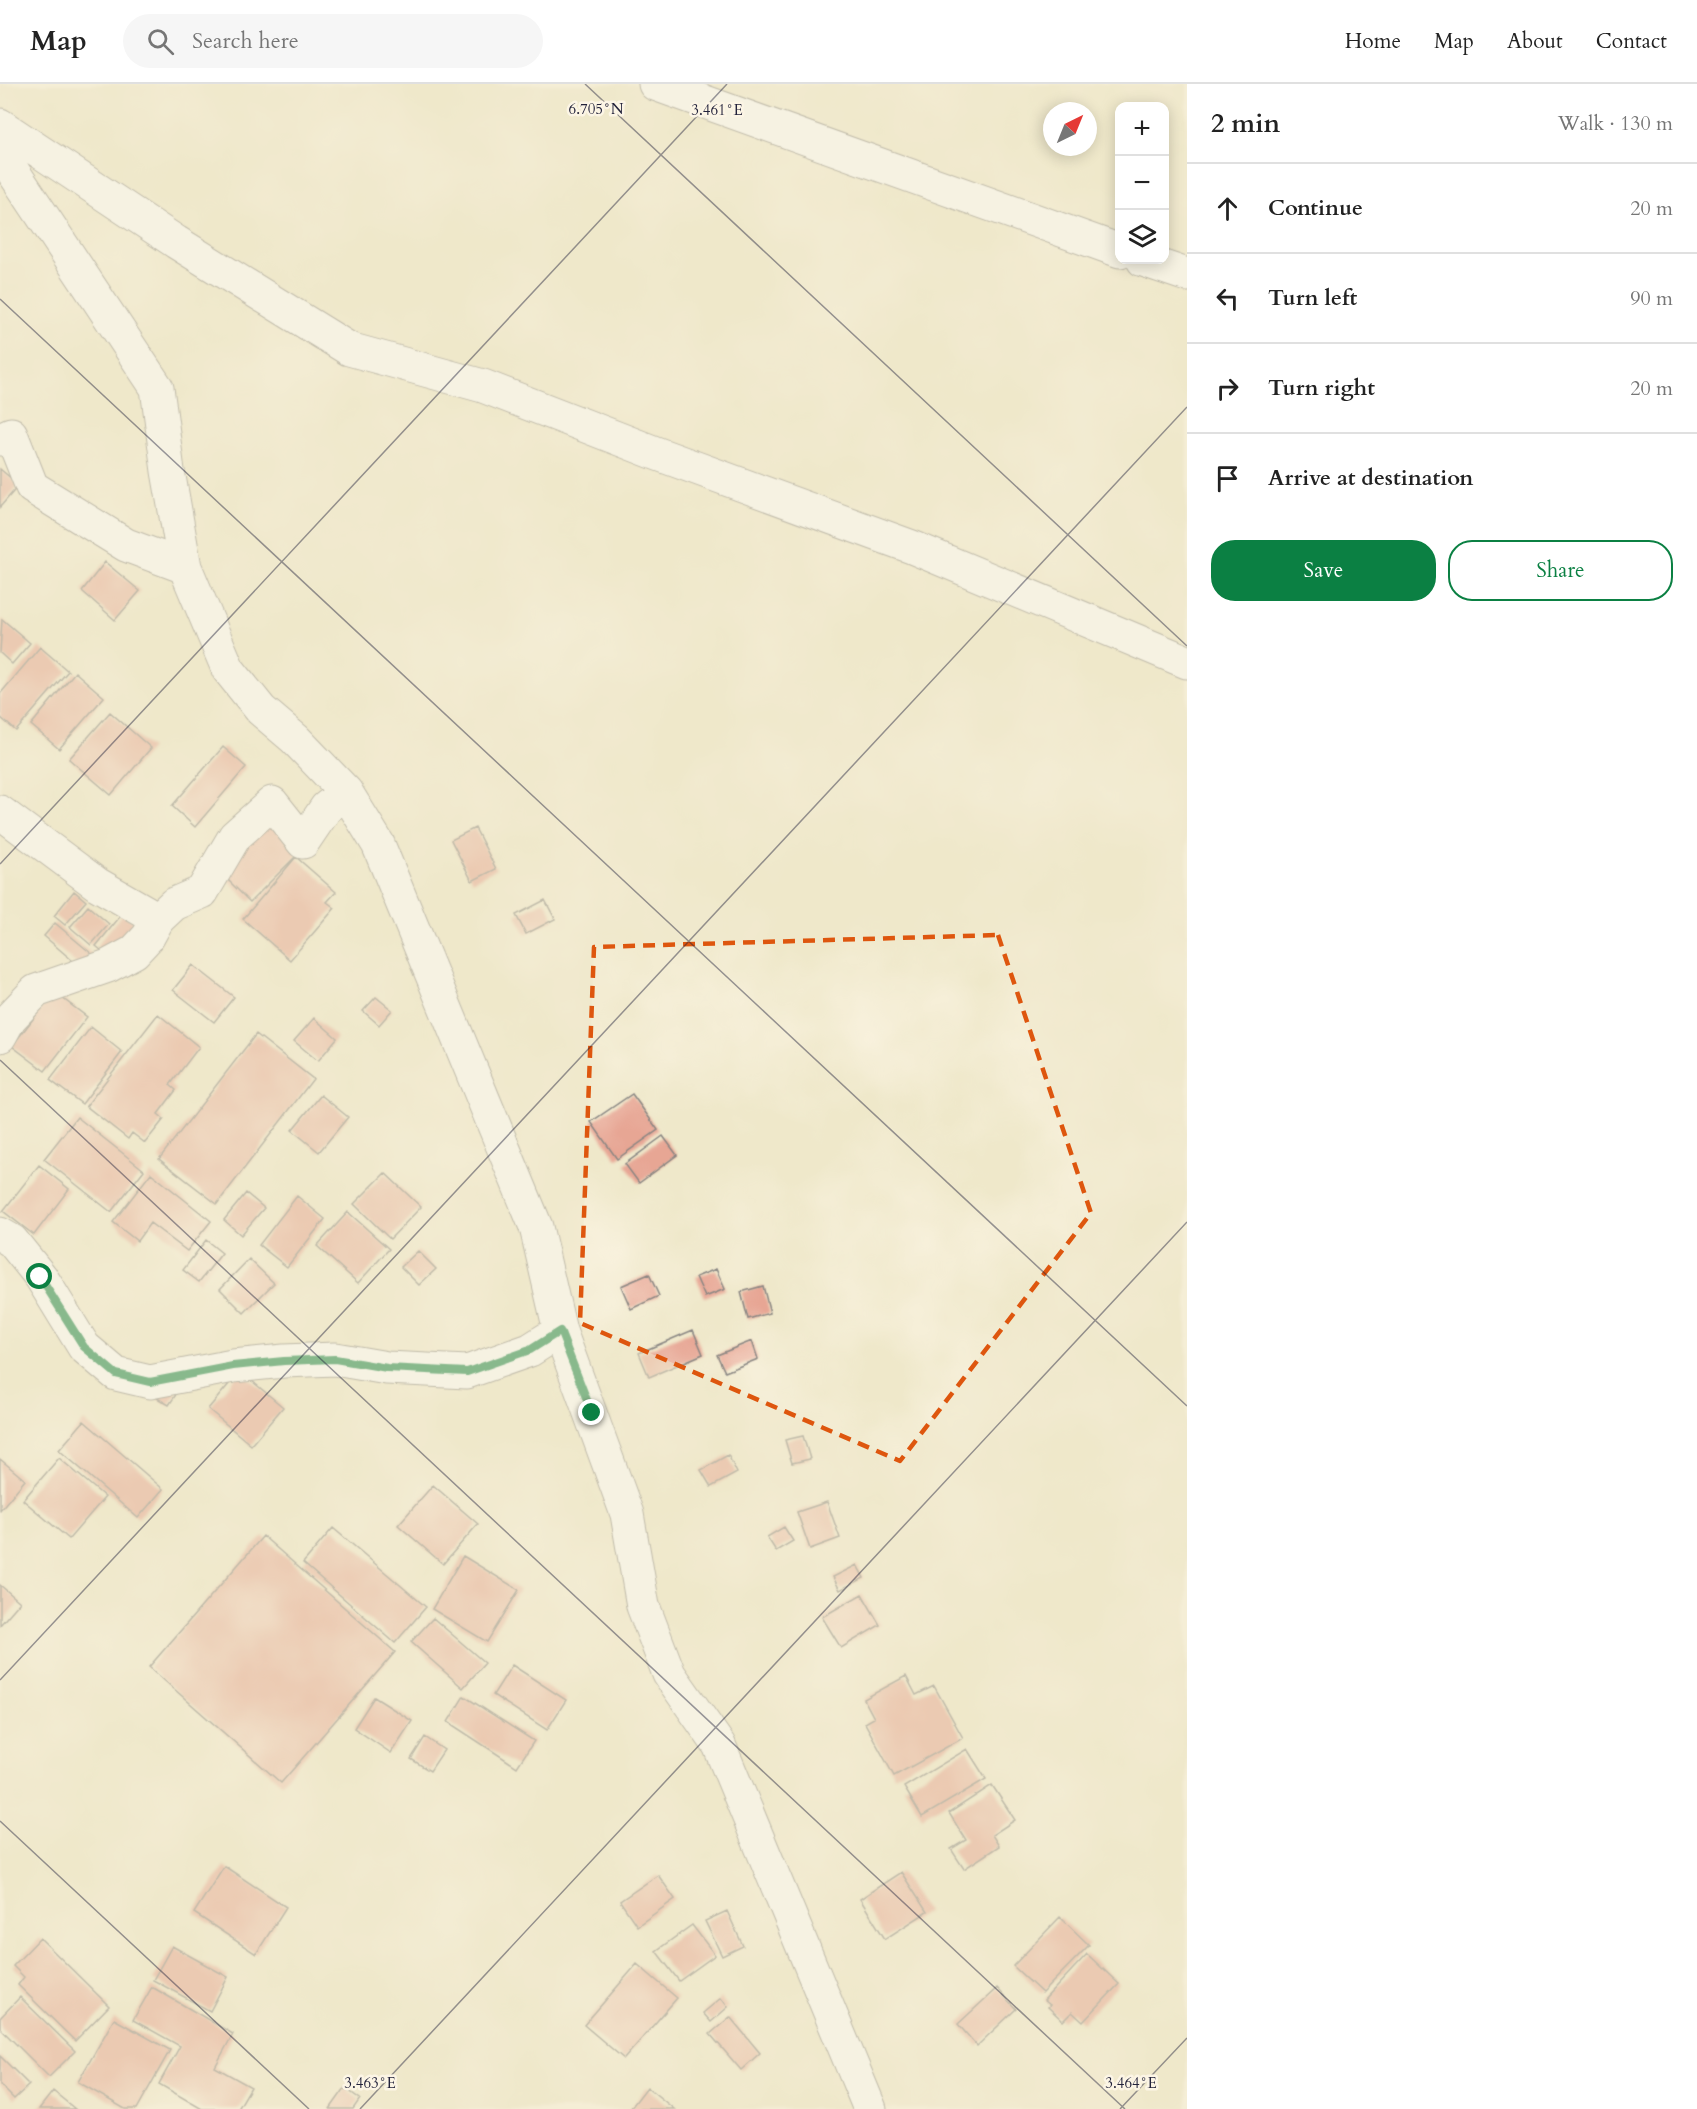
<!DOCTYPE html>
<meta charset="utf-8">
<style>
:root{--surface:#fff;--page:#f6f6f6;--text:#222;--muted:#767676;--line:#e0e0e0;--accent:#0b8043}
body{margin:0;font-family:Cardo,serif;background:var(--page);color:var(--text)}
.controls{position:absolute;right:18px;top:18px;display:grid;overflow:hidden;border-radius:12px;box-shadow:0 3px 15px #0003}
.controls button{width:54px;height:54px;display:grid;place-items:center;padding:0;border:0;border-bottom:2px solid var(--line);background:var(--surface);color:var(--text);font:30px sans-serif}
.compass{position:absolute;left:1043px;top:18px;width:54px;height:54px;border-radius:50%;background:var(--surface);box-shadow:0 3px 15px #0003;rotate:43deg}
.stop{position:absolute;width:18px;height:18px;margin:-14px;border:4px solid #0b8043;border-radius:50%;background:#fff}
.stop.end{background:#0b8043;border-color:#fff;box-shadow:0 2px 6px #0008}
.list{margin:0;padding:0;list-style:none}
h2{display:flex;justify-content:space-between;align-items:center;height:78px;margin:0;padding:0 24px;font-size:26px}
h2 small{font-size:20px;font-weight:400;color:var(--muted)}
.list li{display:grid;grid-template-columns:39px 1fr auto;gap:18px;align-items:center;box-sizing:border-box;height:90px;padding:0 24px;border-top:2px solid var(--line)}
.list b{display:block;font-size:22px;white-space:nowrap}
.list em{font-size:20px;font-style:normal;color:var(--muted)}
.actions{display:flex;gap:12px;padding:18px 24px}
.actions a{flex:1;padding:14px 0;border:2px solid var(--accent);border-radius:24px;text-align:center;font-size:21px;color:var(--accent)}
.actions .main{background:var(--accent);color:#fff}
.icon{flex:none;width:33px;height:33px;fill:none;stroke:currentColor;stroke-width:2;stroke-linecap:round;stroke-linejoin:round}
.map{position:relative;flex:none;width:1187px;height:2025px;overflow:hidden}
header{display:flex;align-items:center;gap:36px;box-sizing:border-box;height:84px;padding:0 30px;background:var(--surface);border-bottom:2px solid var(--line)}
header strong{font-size:28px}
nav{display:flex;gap:33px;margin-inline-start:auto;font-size:21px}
.search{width:420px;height:54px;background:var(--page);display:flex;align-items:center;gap:15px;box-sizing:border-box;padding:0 21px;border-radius:33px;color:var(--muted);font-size:22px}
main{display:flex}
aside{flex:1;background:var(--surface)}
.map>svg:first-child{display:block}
.building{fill:#e7a694}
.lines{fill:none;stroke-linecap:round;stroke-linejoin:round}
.minor-casing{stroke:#888582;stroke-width:35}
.minor{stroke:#fff;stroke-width:33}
.route{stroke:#0b8043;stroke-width:8}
.marked{fill:none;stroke:#de560e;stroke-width:4.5;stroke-dasharray:12 8;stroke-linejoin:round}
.ticks{fill:none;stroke:#22223b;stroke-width:1.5;stroke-opacity:0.45}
.ticks-label{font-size:15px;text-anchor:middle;fill:#22223b;stroke:#fcf5e5;stroke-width:5;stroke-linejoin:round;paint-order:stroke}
</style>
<header>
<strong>Map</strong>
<div class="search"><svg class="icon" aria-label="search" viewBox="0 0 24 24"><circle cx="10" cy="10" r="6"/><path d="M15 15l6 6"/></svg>Search here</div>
<nav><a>Home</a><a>Map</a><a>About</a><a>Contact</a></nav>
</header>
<main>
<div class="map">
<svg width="1187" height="2025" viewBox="0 0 1187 2025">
<rect width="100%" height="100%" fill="#fcf5e5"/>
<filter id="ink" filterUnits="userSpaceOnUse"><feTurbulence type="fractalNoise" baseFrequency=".0167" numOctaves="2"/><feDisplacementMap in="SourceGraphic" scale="12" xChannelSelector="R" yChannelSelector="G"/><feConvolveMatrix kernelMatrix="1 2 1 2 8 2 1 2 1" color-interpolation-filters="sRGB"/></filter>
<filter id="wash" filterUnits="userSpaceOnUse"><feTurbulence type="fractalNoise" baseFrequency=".008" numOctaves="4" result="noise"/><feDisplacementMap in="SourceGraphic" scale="24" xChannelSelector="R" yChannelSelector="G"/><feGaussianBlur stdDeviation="1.35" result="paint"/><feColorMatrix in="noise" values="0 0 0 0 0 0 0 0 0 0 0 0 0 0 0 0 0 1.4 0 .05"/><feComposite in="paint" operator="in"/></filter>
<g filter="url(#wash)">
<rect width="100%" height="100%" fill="#efe8ca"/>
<g id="blocks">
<path class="building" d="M0 385 19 401 0 423Z
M105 478 140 507 115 536 82 507Z
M2 535 30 559 12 580 0 569Z
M40 563 68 587 16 647 0 633V610Z
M75 588 104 613 59 665 31 641Z
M110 628 151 664 111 711 69 675Z
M223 663 246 683 195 743 172 722Z
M268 737 300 768 250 818 219 787Z
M475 744 496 785 472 797 451 756Z
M296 773 336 808 327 818 335 824 290 876 243 835Z
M74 807 86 817 65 841 54 832Z
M545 816 555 835 526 850 516 831Z
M88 822 109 840 91 861 70 843Z
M123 829 142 845 114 877 96 862Z
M55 839 92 870 81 884 44 852Z
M193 881 234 913 214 938 173 906Z
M54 908 87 933 45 987 12 962Z
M376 913 392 926 379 941 363 927Z
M158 930 199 963 170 1001 176 1006 158 1030 164 1035 145 1059 132 1049 128 1055 86 1022Z
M314 934 337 954 318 977 294 957Z
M91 943 122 968 82 1020 50 996Z
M256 950 313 995 217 1120 159 1075Z
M632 1010 658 1046 617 1075 591 1038Z
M321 1011 348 1033 319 1068 292 1046Z
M77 1033 144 1086 111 1128 44 1075Z
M663 1052 677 1071 639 1099 625 1080Z
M39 1081 69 1105 34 1151 3 1127Z
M151 1089 211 1137 187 1167 150 1139 137 1157 113 1138Z
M385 1089 421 1123 390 1155 354 1120Z
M246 1109 264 1124 241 1151 224 1136Z
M297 1112 325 1135 287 1183 259 1161Z
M348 1128 389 1165 358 1199 317 1162Z
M206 1156 222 1169 199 1198 183 1186Z
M418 1167 436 1185 419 1201 401 1183Z
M249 1175 274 1199 244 1229 220 1205Z
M716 1185 725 1205 705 1213 696 1193Z
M649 1190 659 1212 631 1225 621 1202Z
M763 1202 770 1229 748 1235 741 1208Z
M693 1246 703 1270 649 1293 639 1269Z
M752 1257 758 1275 725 1288 717 1271Z
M240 1287 283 1323 251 1361 208 1325Z
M165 1301 177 1309 169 1321 157 1314Z
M84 1337 163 1405 138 1434 59 1366Z
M803 1352 810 1375 792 1379 785 1356Z
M728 1371 737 1389 711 1403 701 1386Z
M59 1374 105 1413 69 1455 23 1416Z
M0 1375 25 1396 0 1426Z
M433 1401 478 1440 443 1480 398 1441Z
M827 1418 840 1454 810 1465 797 1428Z
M784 1443 793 1457 776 1467 767 1453Z
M333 1444 426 1523 395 1559 303 1479Z
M263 1452 395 1568 281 1699 149 1583Z
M463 1472 519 1506 487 1558 432 1525Z
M857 1481 864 1494 840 1506 833 1493Z
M0 1501 20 1518 0 1541Z
M862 1510 880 1541 841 1564 822 1533Z
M433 1534 485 1579 463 1604 411 1558Z
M512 1581 566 1616 547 1646 493 1611Z
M906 1592 916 1611 934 1602 963 1654 894 1692 865 1639 874 1634 864 1615Z
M464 1612 534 1657 517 1683 448 1638Z
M374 1613 412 1637 391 1669 354 1644Z
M425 1653 444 1666 430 1687 411 1675Z
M967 1665 986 1695 922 1733 904 1703Z
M992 1701 1015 1736 992 1751 999 1762 964 1785 951 1765 966 1756 949 1729Z
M224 1782 286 1823 256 1870 194 1829Z
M901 1788 927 1828 885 1855 860 1815Z
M658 1791 675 1815 637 1842 620 1817Z
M727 1827 743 1862 722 1872 705 1837Z
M1060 1833 1089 1861 1042 1909 1013 1882Z
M692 1841 715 1871 679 1897 656 1867Z
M40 1854 109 1922 75 1957 18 1901 24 1893 13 1882Z
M172 1862 228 1893 210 1927 153 1896Z
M1087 1870 1119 1900 1083 1938 1072 1928 1063 1937 1048 1923 1050 1921 1044 1916Z
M637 1880 677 1914 624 1975 584 1941Z
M152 1903 233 1950 215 1983 251 2003 238 2025H202L159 2000 180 1962 133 1936Z
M997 1904 1016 1925 977 1962 958 1940Z
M20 1913 75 1967 49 1993 0 1944V1934Z
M721 1914 728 1923 711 1938 703 1929Z
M730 1933 760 1969 741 1986 710 1950Z
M114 1935 170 1966 137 2025H125L78 1998Z
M0 1972 29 2001 14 2015 0 2001Z
M647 2003 674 2025H630Z
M345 2004 360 2015 353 2025H330Z
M53 2007 75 2025H39Z"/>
</g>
</g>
<g filter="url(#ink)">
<use href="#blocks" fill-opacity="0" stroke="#888582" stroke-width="1.5"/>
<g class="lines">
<g class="minor-casing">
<path id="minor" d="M655 0 1120 167
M0 41 176 158 349 265 483 302 658 370 912 463 1187 578
M0 68 157 304 168 387 185 483 228 585 261 626 295 655 346 708 378 760 536 1143 560 1247 627 1430 643 1522 669 1590 719 1661 870 2025
M1143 176 1187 191
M0 355 11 350 32 403 126 461 185 483
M0 728 97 800 158 835
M0 952 10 934 36 907 108 882 134 868 148 853 158 835 174 820 202 808 235 752 272 719 303 758 326 724 346 708
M0 1150 12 1157 41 1193 84 1263 116 1290 150 1298 233 1282 284 1277 335 1275 387 1284 467 1288 530 1266 560 1247"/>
</g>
<use href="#minor" class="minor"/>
</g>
</g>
<g class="lines" filter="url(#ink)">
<path class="route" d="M40 1193 84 1263 116 1290 150 1298 233 1282 284 1277 335 1275 387 1284 467 1288 530 1266 560 1247 592 1329"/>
</g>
<path d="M0 0H1187V2025H0ZM998 851 1091 1129 900 1377 580 1239 594 863Z" fill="#efe8ca" fill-opacity=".55" fill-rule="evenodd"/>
<path class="marked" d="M998 851 1091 1129 900 1377 580 1239 594 863Z"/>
<path class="ticks" d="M585 0 1187 562M0 215 1187 1322M0 780 727 0M0 976 1125 2025M0 1596 1187 323M0 1737 309 2025M360 2025 1187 1138M1120 2025 1187 1954"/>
<g class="ticks-label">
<text x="596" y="30">6.705°N</text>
<text x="717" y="31">3.461°E</text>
<text x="370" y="2004">3.463°E</text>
<text x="1131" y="2004">3.464°E</text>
</g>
</svg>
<div class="controls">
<button>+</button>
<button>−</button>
<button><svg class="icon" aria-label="layers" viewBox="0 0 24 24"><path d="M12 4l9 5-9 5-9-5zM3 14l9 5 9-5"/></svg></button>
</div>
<svg class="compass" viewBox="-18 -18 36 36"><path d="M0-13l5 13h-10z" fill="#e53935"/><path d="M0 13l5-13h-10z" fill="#767676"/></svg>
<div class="stop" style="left:40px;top:1193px"></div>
<div class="stop end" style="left:592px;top:1329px"></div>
</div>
<aside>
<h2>2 min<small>Walk · 130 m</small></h2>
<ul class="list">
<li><svg class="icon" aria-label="ahead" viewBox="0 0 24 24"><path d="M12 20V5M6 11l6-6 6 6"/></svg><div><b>Continue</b></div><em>20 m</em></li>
<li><svg class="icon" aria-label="left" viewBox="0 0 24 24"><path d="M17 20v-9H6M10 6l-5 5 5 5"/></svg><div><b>Turn left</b></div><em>90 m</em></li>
<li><svg class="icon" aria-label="right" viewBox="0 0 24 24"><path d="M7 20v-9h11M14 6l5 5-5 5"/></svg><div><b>Turn right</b></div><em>20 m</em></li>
<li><svg class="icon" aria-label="arrive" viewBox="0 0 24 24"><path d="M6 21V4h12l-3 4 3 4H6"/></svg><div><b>Arrive at destination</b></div></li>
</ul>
<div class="actions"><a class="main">Save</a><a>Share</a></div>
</aside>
</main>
